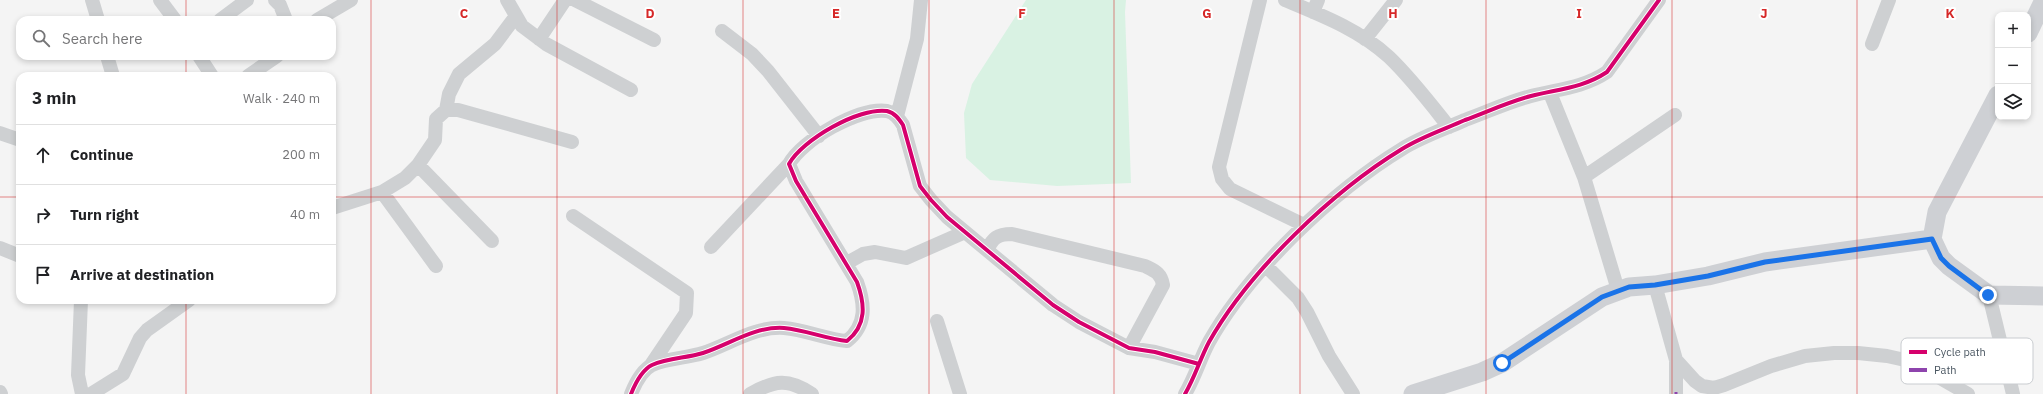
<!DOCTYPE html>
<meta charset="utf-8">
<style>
:root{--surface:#fff;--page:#f2f2f2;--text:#202124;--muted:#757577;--line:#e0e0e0}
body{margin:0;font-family:"IBM Plex Sans",sans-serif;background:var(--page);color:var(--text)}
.controls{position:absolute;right:12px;top:12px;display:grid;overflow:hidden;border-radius:8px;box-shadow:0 2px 6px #0003}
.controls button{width:36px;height:36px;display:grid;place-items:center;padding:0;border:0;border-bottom:1px solid var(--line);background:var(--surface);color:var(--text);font:20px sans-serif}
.stop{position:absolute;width:12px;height:12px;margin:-9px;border:3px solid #1a73e8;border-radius:50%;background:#fff}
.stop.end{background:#1a73e8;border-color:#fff;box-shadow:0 1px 4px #0008}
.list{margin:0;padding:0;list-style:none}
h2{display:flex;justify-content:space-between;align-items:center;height:52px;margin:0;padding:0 16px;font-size:17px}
h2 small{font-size:13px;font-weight:400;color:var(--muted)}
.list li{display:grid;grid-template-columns:26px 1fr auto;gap:12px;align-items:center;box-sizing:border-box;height:60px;padding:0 16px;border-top:1px solid var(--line)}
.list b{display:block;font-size:15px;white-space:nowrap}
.list em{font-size:13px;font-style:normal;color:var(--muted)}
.icon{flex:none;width:22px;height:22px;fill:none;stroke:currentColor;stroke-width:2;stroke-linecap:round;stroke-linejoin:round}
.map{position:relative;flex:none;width:2043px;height:394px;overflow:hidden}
.search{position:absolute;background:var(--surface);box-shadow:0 2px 6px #0003;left:16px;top:16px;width:320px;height:44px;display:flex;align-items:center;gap:10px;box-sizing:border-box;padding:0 14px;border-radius:12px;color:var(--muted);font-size:15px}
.panel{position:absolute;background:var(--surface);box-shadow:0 2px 6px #0003;left:16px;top:72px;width:320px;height:232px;border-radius:12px}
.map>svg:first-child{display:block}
.green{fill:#d9f2e3}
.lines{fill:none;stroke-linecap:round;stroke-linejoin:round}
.street{stroke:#ced0d2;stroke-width:14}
.secondary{stroke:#ced0d4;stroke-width:19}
.quiet{stroke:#8e44ad;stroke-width:3;stroke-dasharray:6 3;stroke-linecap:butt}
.cycleway-casing{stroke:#fff;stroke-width:6}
.cycleway{stroke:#d6006c;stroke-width:4}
.route{stroke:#1a73e8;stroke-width:5}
.grid{fill:none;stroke:#d62828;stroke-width:1;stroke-opacity:0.55}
.key{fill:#fff;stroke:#c9ccd0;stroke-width:1}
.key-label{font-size:11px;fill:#4a5661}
.grid-label{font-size:13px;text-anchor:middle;font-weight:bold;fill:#d62828;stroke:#fff;stroke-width:4;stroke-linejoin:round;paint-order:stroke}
</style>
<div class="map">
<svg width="2043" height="394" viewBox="0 0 2043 394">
<rect width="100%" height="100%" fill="#f4f4f4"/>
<path class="green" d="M1026 0H1126L1125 12 1131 183 1057 186 990 180 966 158 964 113 972 84Z"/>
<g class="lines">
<path class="street" d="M92 0 98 20
M160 0 175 20
M275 0 280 5 286 20
M507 0 522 26 546 44 631 90
M575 0 654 40
M1260 0 1219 167 1222 179 1230 189 1304 225
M1285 0C1321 15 1360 30 1389 57 1411 78 1430 103 1449 127
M1313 12 1318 0
M220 20 247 0
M317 20 351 0
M722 31 752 54 768 71 819 136
M539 39 565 0
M1365 39 1396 0
M1872 44 1889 0
M107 56 113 76
M199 56 212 76
M248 76 277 56
M1550 93 1584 177 1618 290
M446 110 449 94 459 74 495 44 516 16
M897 116 917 39 921 0
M0 133 20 140
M418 165 492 241
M1584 177 1675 115
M382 192 436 266
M332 208 382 192 405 178 418 165 435 140 436 119 446 110H458L572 142
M573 216 687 293 686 313 651 365
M711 247 789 164
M0 248 20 256
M987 250C993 238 997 234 1012 234L1145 266C1155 271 1161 273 1163 285L1129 348
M847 263 863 254 875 252 906 258 965 232
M1266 266 1298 298 1307 312 1329 356 1353 394
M1655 285 1676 360 1695 381 1702 386 1714 388 1724 385 1771 366 1805 356 1834 353H1858L1887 356 1905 360 1921 367 1968 394
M1989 295 2013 394
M81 300 78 375 82 394
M937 321 960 394
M1676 360V394
M0 392 1 394
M91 394 123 374 140 338 147 330 189 300
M631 394C635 384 642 370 652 365 668 358 687 358 703 353 730 344 755 326 784 328 806 330 826 339 847 341 867 325 865 304 857 282L796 181 789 164C802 140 859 107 887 111 895 113 899 119 903 125L920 186 931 200 947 217 1053 305 1079 322 1129 348 1155 352 1199 364
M750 394C775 380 788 378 812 394
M1185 394C1195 377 1200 359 1209 342 1249 271 1333 191 1402 149 1421 137 1445 129 1465 120 1487 112 1508 102 1531 96 1558 89 1583 88 1607 72L1659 0"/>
<path class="secondary" d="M2028 33 2043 2
M1998 95 1937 212 1932 239 1941 258 1949 266 1989 295 2043 296
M1413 394 1482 372 1502 363 1602 297 1629 287 1655 285 1708 276 1765 262 1932 239"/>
<path class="quiet" d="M1676 392V394"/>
<g class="cycleway-casing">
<path id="cycleway" d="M631 394C635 384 642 370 652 365 668 358 687 358 703 353 730 344 755 326 784 328 806 330 826 339 847 341 867 325 865 304 857 282L796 181 789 164C802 140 859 107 887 111 895 113 899 119 903 125L920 186 931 200 947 217 1053 305 1079 322 1129 348 1155 352 1199 364
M1185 394C1195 377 1200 359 1209 342 1249 271 1333 191 1402 149 1421 137 1445 129 1465 120 1487 112 1508 102 1531 96 1558 89 1583 88 1607 72L1659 0"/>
</g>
<use href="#cycleway" class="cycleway"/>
</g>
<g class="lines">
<path class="route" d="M1502 363 1602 297 1629 287 1655 285 1708 276 1765 262 1932 239 1941 258 1949 266 1988 295"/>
</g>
<path class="grid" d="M186 0V20M371 0V394M557 0V394M743 0V394M929 0V394M1114 0V394M1300 0V394M1486 0V394M1672 0V394M1857 0V394M186 56V76M0 197H20M332 197H2043M186 300V394"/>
<rect x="1901" y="338" width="132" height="46" rx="6" class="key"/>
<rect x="1909" y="350" width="18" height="4" fill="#d6006c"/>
<rect x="1909" y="368" width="18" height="4" fill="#8e44ad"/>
<g class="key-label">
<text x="1934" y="356">Cycle path</text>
<text x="1934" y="374">Path</text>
</g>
<g class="grid-label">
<text x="464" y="18">C</text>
<text x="650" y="18">D</text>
<text x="836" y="18">E</text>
<text x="1022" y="18">F</text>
<text x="1207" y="18">G</text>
<text x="1393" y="18">H</text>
<text x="1579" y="18">I</text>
<text x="1764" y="18">J</text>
<text x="1950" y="18">K</text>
</g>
</svg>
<div class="controls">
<button>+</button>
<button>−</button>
<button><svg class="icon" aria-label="layers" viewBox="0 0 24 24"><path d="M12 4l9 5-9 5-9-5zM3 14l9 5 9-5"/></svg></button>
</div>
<div class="stop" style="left:1502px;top:363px"></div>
<div class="stop end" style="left:1988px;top:295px"></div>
<div class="search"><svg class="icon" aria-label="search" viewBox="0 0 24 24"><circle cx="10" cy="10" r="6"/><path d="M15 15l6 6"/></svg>Search here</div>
<section class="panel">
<h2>3 min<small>Walk · 240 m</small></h2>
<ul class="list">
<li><svg class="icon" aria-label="ahead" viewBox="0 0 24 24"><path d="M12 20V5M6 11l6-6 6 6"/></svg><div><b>Continue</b></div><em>200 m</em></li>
<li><svg class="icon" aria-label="right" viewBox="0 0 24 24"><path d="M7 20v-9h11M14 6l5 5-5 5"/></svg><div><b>Turn right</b></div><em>40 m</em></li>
<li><svg class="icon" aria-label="arrive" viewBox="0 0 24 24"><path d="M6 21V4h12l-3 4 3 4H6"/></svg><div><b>Arrive at destination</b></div></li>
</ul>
</section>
</div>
